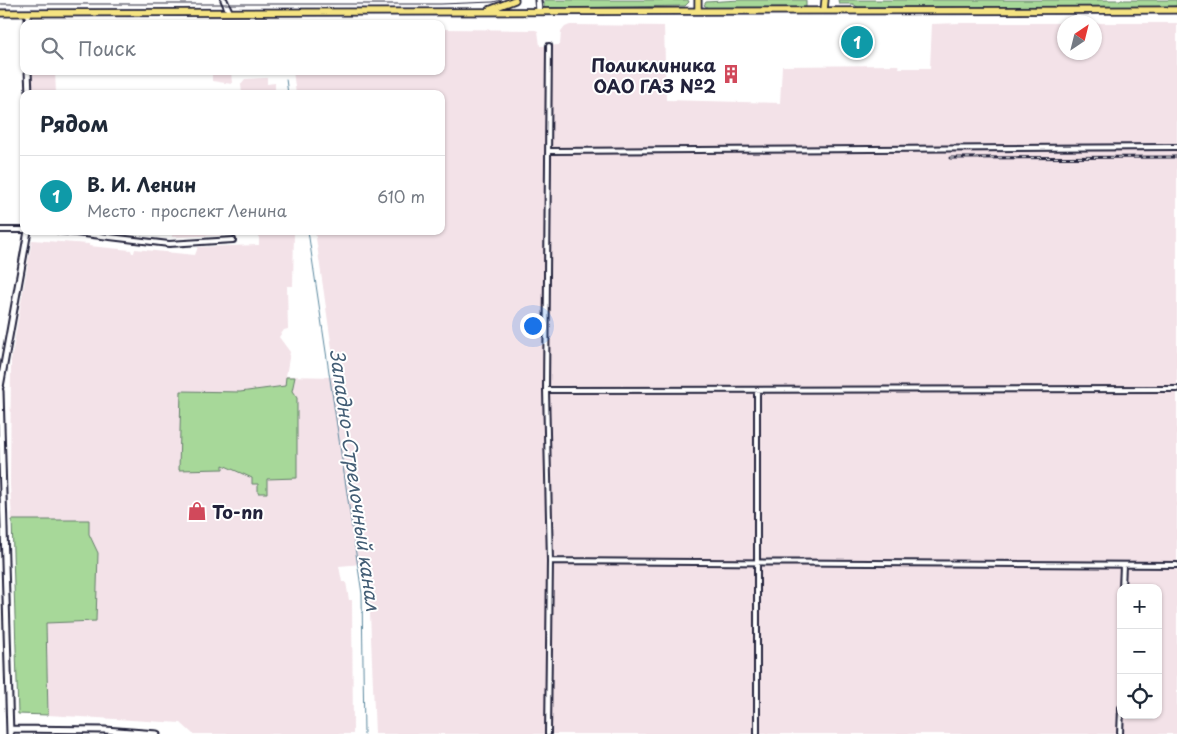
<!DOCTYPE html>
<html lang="ru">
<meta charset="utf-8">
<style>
:root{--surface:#fff;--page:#f2f2f3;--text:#1f2937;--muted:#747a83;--line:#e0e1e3;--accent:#d1495b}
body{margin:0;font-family:"Playpen Sans",sans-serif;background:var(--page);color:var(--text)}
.controls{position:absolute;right:15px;bottom:15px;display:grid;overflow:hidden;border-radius:10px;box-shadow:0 1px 4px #0004}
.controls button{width:45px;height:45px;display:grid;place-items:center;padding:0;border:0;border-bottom:1px solid var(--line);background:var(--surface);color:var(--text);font:25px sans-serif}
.compass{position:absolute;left:1057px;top:15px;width:45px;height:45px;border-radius:50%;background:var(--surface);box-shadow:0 1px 4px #0004;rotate:35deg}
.you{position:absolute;left:532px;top:325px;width:18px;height:18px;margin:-12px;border:4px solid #fff;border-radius:50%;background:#1a73e8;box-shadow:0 0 0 8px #1a73e833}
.badge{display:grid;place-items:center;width:32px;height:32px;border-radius:50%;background:var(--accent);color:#fff;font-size:16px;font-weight:700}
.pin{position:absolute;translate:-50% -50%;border:2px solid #fff;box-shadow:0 1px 5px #0006}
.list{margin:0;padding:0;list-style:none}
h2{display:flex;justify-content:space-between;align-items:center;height:65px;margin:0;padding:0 20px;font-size:21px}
h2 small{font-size:16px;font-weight:400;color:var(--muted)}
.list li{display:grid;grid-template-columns:32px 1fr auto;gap:15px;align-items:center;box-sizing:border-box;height:80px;padding:0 20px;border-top:1px solid var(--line)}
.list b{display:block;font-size:19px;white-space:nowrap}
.list p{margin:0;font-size:16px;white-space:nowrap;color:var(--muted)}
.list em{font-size:16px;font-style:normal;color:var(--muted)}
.icon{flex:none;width:28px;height:28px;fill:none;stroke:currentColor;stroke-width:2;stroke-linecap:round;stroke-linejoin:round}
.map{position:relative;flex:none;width:1177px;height:734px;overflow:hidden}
.search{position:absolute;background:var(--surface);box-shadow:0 1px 4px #0004;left:20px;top:20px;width:425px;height:55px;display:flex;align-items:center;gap:12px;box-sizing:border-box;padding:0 18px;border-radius:10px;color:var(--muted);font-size:19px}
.panel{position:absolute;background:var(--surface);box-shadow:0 1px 4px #0004;left:20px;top:90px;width:425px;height:145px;border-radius:10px}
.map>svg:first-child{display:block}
.built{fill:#f3e2e8;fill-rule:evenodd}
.green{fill:#a7d899;stroke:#647d6a}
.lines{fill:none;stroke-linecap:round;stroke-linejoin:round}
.stream{stroke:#5a879e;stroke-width:1}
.street-casing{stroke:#22223b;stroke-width:8}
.secondary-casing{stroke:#22223b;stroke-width:9}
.primary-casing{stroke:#22223b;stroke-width:9}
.street{stroke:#fff;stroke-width:4}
.secondary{stroke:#fff;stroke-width:5}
.primary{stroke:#f5e381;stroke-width:5.5}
.tram{stroke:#22223b;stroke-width:1}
.rail-casing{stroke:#22223b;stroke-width:3}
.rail{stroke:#fff;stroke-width:1;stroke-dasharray:4;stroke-linecap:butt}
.labels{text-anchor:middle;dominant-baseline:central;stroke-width:4;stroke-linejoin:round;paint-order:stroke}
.poi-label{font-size:18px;font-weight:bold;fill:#22223b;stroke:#fff;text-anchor:end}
.water-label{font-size:19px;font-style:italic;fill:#435d75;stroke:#fff}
</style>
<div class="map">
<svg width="1177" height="734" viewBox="0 0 1177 734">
<rect width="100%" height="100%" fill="#fff"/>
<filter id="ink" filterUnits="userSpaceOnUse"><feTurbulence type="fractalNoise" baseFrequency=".02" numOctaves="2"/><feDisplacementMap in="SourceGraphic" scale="10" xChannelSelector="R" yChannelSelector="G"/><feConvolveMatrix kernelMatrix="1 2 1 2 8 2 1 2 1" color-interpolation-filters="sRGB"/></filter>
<g filter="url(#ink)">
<path class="built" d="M961 23H1064V52H1094L1095 23H1177V734H375L370 613 362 564 339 566 342 582H346L349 600H352L353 734H193L181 723 48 715 46 623 98 553 89 534 88 520H12L10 485 11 360 32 240 89 244V246L131 250 132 253H134L135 249 195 255 198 247 259 245V234L172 237V231H294L293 286H287L288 329 284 330 279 337 290 352 286 376 336 377 315 231H441V94H296L293 71H441V29L535 30 538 31 540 46 560 45 561 32 565 27 570 25 664 26 666 100 780 103 782 66 898 65 899 68H930L932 24ZM1121 588H1158V715H1121Z
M29 71H55L56 94H30Z
M212 71H231L232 84 212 81Z
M267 78V84L275 83V94H242L241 84 245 79Z"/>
<path class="green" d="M544 0H688L689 2 685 6 544 8Z
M740 0H806V8H708L704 5 706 2Z
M838 0H1177V6L1142 8H859L853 4H839Z
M286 377H295L292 391 297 398V478L267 479V493H258V484H252V478L223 465V469L179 470 181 391 240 392 285 386Z
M12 520H89V534L98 553 96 621 46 623 48 715 18 714Z"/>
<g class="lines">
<path class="stream" d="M286 79 288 94
M308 231 362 594 364 734"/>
<g class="street-casing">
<path id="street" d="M550 151 1177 147
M0 230H24
M59 231 169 244 233 240
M546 390 1177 389
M757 390V734
M550 561 1177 565
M1122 588 1123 565
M548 734 550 561 546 390 549 46
M1120 734 1121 708"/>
</g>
<g class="secondary-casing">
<path id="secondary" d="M224 0 229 11
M538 0 539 11
M28 24V14
M28 71 29 94
M0 387 28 231
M0 391 10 734
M10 729 105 730 157 734"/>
</g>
<g class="primary-casing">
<path id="primary" d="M698 0V11
M489 10 515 0
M824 10 825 0
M0 13 1177 10"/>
</g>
<use href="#street" class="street"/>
<use href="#secondary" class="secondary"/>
<use href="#primary" class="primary"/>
<path class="tram" d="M0 4H441L493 2 501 0"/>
<g class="rail-casing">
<path id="rail" d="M950 158 1177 157"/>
</g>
<use href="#rail" class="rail"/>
</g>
</g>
<defs>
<g id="building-bare" transform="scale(1.5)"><path d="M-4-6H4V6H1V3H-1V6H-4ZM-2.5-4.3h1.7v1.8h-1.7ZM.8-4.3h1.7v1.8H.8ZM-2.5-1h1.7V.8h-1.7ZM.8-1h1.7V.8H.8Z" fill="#d1495b" stroke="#fff" stroke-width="2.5" paint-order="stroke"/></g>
<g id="shop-bare" transform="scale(1.5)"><path d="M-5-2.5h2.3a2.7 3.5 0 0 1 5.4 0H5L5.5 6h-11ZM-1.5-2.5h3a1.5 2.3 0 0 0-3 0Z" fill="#d1495b" stroke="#fff" stroke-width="2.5" paint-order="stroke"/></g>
</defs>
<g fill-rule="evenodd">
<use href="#building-bare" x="731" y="74"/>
<use href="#shop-bare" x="197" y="511"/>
</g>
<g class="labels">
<g class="poi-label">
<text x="716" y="64">Поликлиника<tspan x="716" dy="21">ОАО ГАЗ №2</tspan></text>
<text x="212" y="511" text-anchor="start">To-nn</text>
</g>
<g class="water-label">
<text transform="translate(356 480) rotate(82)">Западно-Стрелочный канал</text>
</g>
</g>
</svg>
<div class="controls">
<button>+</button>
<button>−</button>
<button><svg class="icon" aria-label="locate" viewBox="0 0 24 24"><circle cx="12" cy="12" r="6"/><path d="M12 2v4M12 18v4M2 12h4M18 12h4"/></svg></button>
</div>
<svg class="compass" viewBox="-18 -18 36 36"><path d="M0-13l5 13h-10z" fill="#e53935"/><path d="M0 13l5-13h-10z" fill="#747a83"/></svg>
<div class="you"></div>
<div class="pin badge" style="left:857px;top:42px;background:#0f9aa8">1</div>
<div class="search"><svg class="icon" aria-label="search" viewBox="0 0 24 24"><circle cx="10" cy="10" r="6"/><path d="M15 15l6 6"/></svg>Поиск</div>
<section class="panel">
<h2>Рядом<small></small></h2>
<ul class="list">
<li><span class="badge" style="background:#0f9aa8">1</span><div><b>В. И. Ленин</b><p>Место · проспект Ленина</p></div><em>610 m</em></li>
</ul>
</section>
</div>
